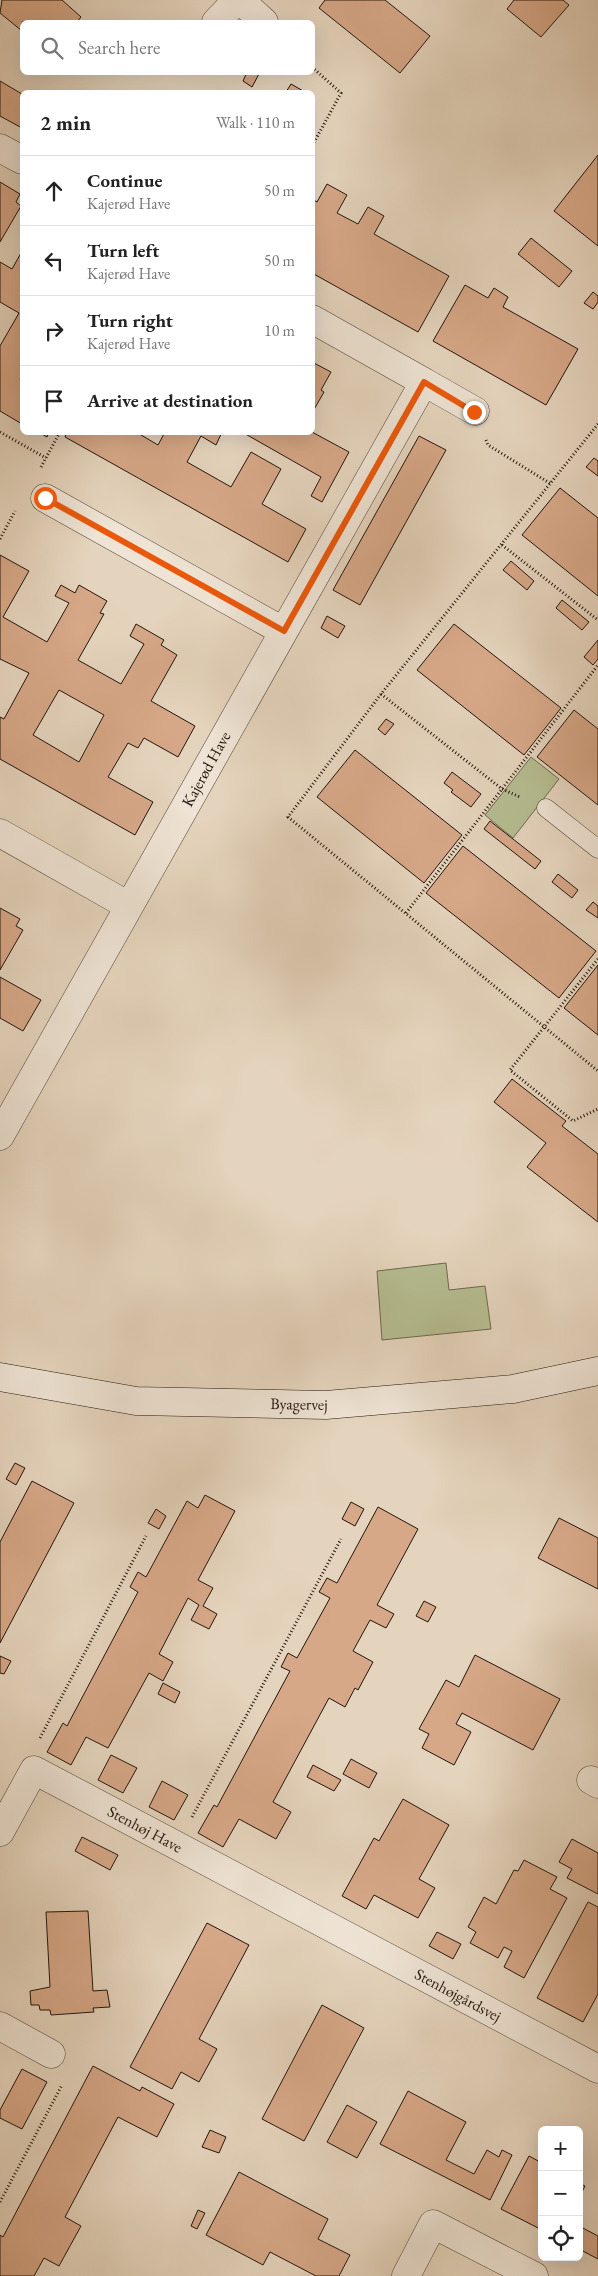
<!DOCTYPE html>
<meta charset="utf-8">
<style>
:root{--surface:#fff;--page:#f2f2f2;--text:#222;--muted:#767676;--line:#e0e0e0}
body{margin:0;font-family:"EB Garamond",serif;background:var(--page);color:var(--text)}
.controls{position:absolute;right:15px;bottom:15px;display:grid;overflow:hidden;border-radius:8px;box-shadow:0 5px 20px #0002}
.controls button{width:45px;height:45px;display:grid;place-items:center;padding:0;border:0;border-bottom:1px solid var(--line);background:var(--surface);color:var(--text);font:25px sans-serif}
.stop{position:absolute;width:15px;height:15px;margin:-11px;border:4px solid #ea580c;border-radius:50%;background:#fff}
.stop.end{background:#ea580c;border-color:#fff;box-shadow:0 1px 5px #0008}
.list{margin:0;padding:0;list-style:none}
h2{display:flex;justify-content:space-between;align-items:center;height:65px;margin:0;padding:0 20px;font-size:21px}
h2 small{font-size:16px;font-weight:400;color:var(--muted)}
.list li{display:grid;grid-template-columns:32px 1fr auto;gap:15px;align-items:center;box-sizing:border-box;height:70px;padding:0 20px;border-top:1px solid var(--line)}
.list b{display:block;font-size:19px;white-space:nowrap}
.list p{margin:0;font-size:16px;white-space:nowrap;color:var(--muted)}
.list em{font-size:16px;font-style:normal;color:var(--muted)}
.icon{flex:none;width:28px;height:28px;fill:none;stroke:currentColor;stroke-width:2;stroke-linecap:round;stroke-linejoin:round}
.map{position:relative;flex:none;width:598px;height:2276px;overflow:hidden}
.search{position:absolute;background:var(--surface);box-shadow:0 5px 20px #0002;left:20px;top:20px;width:295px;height:55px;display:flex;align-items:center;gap:12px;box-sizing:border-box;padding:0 18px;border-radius:8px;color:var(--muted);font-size:19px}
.panel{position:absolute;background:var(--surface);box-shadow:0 5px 20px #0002;left:20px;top:90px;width:295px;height:345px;border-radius:8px}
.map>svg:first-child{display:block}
.park{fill:#b5bd91;stroke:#6c694f}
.building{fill:#d7a888;stroke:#22150d;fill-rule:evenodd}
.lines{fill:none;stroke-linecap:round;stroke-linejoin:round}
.lane-casing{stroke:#534539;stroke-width:19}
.street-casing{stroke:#534539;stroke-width:29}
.secondary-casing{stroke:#22150d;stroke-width:29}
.path{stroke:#22150d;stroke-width:3;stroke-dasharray:1 2.5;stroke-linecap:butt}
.lane{stroke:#eee3d4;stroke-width:18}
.street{stroke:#eee3d4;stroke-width:28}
.secondary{stroke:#eee3d4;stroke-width:28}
.route{stroke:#ea580c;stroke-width:6}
.labels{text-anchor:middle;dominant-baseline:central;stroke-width:4;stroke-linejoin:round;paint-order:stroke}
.street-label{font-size:16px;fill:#22150d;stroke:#eee3d4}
</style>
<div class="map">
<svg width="598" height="2276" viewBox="0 0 598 2276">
<rect width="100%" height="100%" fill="#e5d4bd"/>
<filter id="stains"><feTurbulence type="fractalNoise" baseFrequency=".004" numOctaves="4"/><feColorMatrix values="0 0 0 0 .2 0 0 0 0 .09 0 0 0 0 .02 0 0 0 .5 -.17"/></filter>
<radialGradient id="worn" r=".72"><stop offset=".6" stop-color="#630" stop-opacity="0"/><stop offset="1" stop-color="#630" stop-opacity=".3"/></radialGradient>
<path class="park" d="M531 757 559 779 513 838 485 815Z
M446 1263 449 1290 485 1286 491 1329 382 1340 377 1271Z"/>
<path class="building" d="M2 0H62L81 17 77 22H22V31L0 13Z
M325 0H385L430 36 400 73 319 8Z
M514 0H563L569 5 541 37 507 9Z
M247 72H260L252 87 243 81Z
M0 81 22 94V128L0 116Z
M291 84 305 92H286Z
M598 155V246L554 211Z
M0 182 20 194 16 202 21 206 0 242Z
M327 184 347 195 337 213 358 224 368 207 384 216 374 234 449 276 418 332 312 273V199L317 202Z
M531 238 572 271 559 287 518 254Z
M21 253 22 374 20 380 22 381V424L0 411V346L19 313 0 302V262L12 269Z
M465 285 488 298 494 288 508 297 503 307 578 349 546 405 433 341Z
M593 292 598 296V302L593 309 584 303Z
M312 362 331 372 321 390 324 392 312 413Z
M38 432H49L47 437Z
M67 432H136L158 445 165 432H222L216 445 201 436 187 462 231 487 251 452 281 469 262 504 306 529 288 562 65 437Z
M242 432H312L349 452 322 502 311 496 321 477Z
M419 436 446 450 360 605 333 590Z
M594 458 598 461V476L586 467Z
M560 488 598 518V596L522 535Z
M0 555 29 571 3 617 47 642 69 603 55 596 61 585 75 593 79 585 107 601 100 613 104 614 78 660 121 684 144 644 130 636 136 624 164 640 161 645 177 655 151 701 195 726 178 757 144 738 138 748 128 743 108 777 153 802 135 835 0 759V717L4 719 29 673 0 659ZM59 690 104 715 79 762 33 735Z
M511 561 534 581 527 590 503 570Z
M562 600 589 622 582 630 556 608Z
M327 616 345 626 338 638 321 628Z
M454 624 561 708 524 755 417 670Z
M598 640V659L593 665 584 657Z
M574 710 598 729V805L537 757Z
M386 719 394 724 385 735 378 729Z
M355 750 462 835 424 883 317 797Z
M452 772 481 794 471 807 451 792 453 790 444 783Z
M490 821 541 861 535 869 484 829Z
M463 846 596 951 559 998 426 893Z
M558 874 578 890 572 898 552 882Z
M593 902 598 906V918L586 910Z
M0 908 20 919 16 926 23 930 0 970Z
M598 965V1035L564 1008Z
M0 977 41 1000 23 1031 0 1018Z
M512 1079 566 1121 562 1126 598 1154V1222L527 1167 546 1143 494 1102Z
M15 1463 25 1468 16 1485 6 1479Z
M32 1481 74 1503 0 1643V1542Z
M205 1495 235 1511 198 1580 213 1588 203 1606 217 1614 209 1629 191 1620 199 1605 188 1598 159 1654 173 1662 163 1681 149 1673 108 1748 86 1737 71 1765 47 1752 63 1723 67 1726 138 1592 130 1587 138 1572 146 1577 187 1501 198 1508Z
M351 1502 364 1509 355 1526 342 1519Z
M378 1507 418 1529 377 1605 394 1614 386 1628 370 1620 353 1651 373 1662 358 1690 355 1688 345 1707 329 1698 273 1802 291 1812 276 1839 239 1819 223 1847 198 1833 214 1805 217 1807 290 1671 281 1667 288 1653 297 1658 330 1598 319 1592 327 1578 337 1583Z
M156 1509 166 1516 159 1529 148 1523Z
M559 1518 598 1538V1589L538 1558Z
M424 1601 436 1607 428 1622 416 1616Z
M475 1655 560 1699 533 1750 462 1713 456 1724 471 1732 454 1765 422 1748 429 1734 419 1729 446 1680 459 1687Z
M0 1656 11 1661 4 1674 0 1673Z
M163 1683 180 1692 175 1703 158 1694Z
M111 1755 137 1768 123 1793 98 1780Z
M351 1759 377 1773 369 1788 343 1774Z
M313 1765 341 1780 334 1791 307 1777Z
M162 1781 188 1795 174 1820 149 1807Z
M403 1799 449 1825 419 1879 435 1888 418 1918 374 1895 366 1909 342 1896 374 1838 379 1841Z
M82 1837 118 1855 110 1870 75 1851Z
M572 1839 598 1853V1894L567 1878 572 1869 559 1862Z
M524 1860 557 1877 550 1889 567 1898 524 1978 504 1967 512 1951 504 1947 498 1958 470 1943 476 1932 468 1927 484 1897 496 1904 514 1870 518 1871Z
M588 1902 598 1907V1994L583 2022 537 1998Z
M88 1911 93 1991 107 1990 110 2007 93 2008 94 2012 51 2015 50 2010H40L39 2005H31L30 1991 50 1987 46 1912Z
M207 1923 249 1945 199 2039 217 2049 199 2082 181 2072 172 2089 130 2067Z
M437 1932 461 1944 453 1959 429 1946Z
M322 2005 364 2028 304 2141 262 2119Z
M93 2066 140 2091 142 2087 174 2104 157 2137 118 2117 65 2217 81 2226 59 2266 44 2258 34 2276H0V2235L3 2237Z
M22 2069 47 2082 22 2129 0 2118V2110Z
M408 2091 466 2122 446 2160 474 2174 487 2150 499 2157 502 2150 512 2155 490 2200 380 2144Z
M347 2105 377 2122 357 2158 327 2142Z
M210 2130 226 2137 219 2153 202 2147Z
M529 2156 542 2163V2230L501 2209Z
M239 2172 328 2219 318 2239 350 2255 339 2276H316L270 2252 263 2265 206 2235Z
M579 2183 585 2186 579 2198Z
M198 2210 205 2213 197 2229 191 2226Z
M579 2226 598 2236V2259L579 2249Z"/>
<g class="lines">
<g class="lane-casing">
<path id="lane" d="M546 808 598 849"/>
</g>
<g class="street-casing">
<path id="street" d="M240 0 264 22
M216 22 237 0
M0 148 22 160
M424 382 475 411
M45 498 283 631
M0 833 129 906
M0 1136 424 382 312 319
M591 1780 598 1784
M0 1832 34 1770 598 2069
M0 2026 51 2054
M406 2276 433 2224 534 2276"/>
</g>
<g class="secondary-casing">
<path id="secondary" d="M0 1377 136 1401 326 1405 513 1389 598 1371"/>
</g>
<path class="path" d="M312 67 341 93 312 146
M598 424 381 694 288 817 598 1071
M0 432 46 458
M486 440 488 445 551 484
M41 467 60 432
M0 539 15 511
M502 545 598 620
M381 694 502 789 520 797
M406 913 598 665
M598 959 510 1070 573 1121 598 1109
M40 1738 146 1536
M192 1817 341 1539
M0 2202 62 2085"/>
<use href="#lane" class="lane"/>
<use href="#street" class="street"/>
<use href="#secondary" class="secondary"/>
</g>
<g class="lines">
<path class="route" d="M45 498 284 631 424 382 474 412"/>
</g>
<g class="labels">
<g class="street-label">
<text transform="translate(206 769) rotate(-61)">Kajerød Have</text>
<text transform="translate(299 1404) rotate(1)">Byagervej</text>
<text transform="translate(145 1829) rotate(28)">Stenhøj Have</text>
<text transform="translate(458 1995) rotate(28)">Stenhøjgårdsvej</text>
</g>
</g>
<rect width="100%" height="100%" filter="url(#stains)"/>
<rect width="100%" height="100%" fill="url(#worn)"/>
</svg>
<div class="controls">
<button>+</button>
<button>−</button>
<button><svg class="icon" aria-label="locate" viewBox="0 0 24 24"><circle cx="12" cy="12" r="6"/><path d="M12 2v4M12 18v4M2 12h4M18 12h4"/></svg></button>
</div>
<div class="stop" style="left:45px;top:498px"></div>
<div class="stop end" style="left:474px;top:412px"></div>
<div class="search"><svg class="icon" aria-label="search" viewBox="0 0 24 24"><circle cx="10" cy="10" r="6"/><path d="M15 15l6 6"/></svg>Search here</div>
<section class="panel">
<h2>2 min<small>Walk · 110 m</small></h2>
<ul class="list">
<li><svg class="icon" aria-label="ahead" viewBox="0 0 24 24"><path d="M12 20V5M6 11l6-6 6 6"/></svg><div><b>Continue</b><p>Kajerød Have</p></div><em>50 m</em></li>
<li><svg class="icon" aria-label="left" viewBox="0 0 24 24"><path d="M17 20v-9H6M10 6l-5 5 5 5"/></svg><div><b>Turn left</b><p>Kajerød Have</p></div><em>50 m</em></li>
<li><svg class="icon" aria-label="right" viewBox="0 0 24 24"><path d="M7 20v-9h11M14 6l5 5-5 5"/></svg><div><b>Turn right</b><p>Kajerød Have</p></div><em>10 m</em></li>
<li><svg class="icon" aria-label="arrive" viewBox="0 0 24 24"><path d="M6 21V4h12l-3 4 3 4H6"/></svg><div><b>Arrive at destination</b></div></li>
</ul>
</section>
</div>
